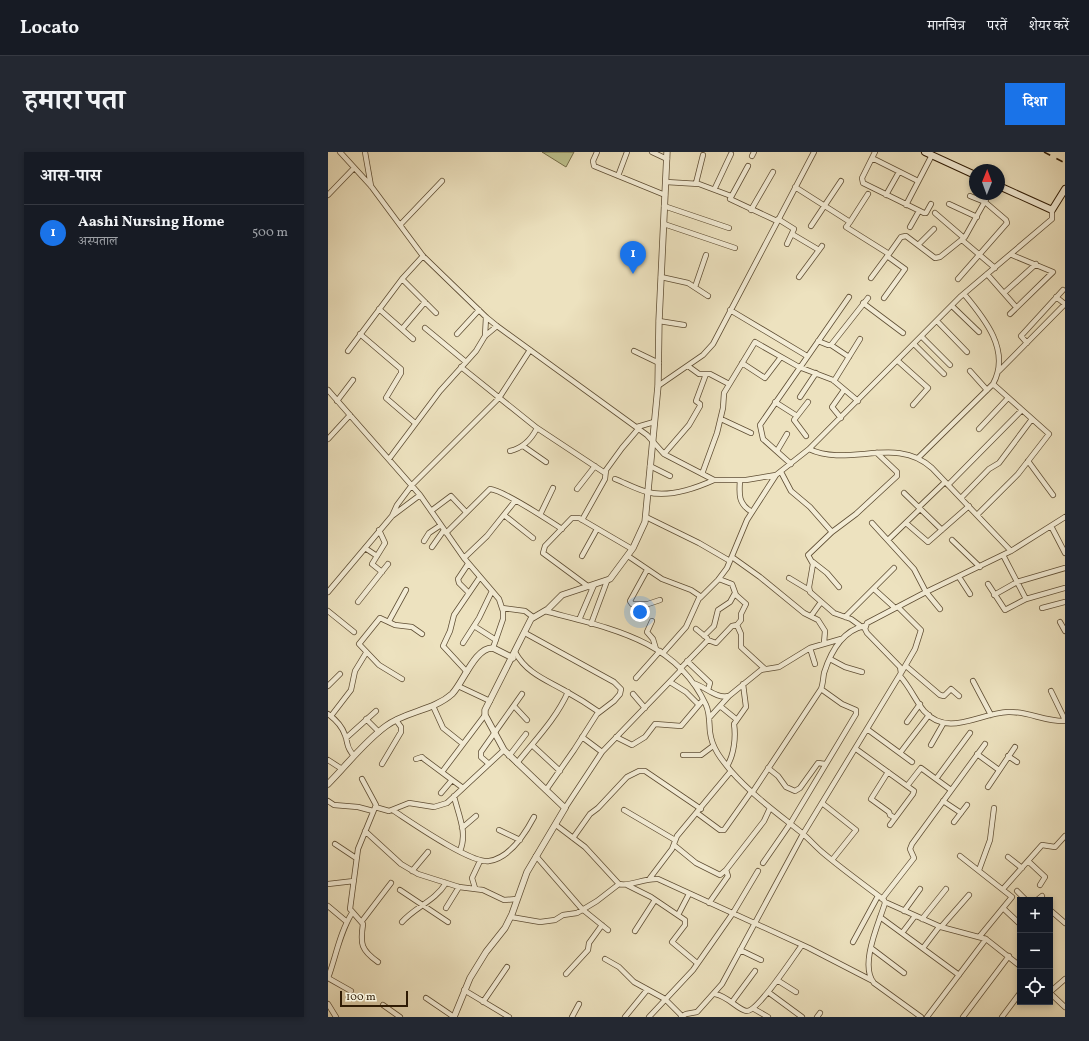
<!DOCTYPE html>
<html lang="hi">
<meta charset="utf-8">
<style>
:root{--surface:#171b24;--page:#242831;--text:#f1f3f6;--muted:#9ea1a6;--line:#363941;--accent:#1a73e8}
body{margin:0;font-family:Vollkorn,"Noto Serif Devanagari",serif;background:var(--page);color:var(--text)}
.controls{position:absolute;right:12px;bottom:12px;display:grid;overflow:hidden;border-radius:0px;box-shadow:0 2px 6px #0003}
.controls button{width:36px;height:36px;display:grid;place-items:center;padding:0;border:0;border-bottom:1px solid var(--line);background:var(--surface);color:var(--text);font:20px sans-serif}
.compass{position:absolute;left:641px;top:12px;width:36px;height:36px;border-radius:50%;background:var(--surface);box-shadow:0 2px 6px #0003;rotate:1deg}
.scale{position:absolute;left:12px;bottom:10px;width:68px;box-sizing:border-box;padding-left:4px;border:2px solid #2f1b04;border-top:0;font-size:11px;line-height:14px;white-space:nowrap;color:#2f1b04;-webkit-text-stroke:3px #f3ecd5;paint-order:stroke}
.you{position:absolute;left:312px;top:460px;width:14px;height:14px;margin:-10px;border:3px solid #fff;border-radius:50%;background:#1a73e8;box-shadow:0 0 0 6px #1a73e833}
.badge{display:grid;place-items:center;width:26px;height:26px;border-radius:50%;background:var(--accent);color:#fff;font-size:13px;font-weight:700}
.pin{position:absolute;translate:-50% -33px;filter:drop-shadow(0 1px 2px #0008)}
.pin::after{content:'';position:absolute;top:21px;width:14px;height:12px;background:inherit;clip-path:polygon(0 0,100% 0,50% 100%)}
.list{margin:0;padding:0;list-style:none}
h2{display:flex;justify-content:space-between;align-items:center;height:52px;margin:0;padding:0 16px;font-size:17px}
h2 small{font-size:13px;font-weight:400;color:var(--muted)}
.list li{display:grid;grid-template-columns:26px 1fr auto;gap:12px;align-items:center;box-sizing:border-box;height:56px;padding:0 16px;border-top:1px solid var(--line)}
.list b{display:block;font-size:15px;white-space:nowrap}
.list p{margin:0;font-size:13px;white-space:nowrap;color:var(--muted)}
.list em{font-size:13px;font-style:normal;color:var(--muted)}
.icon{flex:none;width:22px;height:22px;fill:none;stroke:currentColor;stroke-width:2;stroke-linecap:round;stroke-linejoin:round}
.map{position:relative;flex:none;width:737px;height:865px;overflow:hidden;border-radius:0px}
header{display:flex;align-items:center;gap:24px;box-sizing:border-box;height:56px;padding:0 20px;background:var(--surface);border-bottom:1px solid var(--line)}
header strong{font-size:19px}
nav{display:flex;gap:22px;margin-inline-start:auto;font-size:14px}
.intro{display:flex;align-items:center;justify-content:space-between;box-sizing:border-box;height:96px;padding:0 24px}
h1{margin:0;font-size:28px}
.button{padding:10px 18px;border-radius:0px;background:var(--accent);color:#fff;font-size:14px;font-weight:700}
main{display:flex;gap:24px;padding:0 24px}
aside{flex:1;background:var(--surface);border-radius:0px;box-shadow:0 2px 6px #0003}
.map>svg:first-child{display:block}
.green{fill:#bec28e;stroke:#766e49}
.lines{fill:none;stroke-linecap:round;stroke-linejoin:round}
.minor-casing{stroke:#5e4d33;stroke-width:6}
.tertiary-casing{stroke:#5e4d33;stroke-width:7}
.secondary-casing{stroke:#2f1b04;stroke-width:8}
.minor{stroke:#f3ecd5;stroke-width:4.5}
.tertiary{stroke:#f3ecd5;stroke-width:5.5}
.secondary{stroke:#f3ecd5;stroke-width:6}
.rail{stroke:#2f1b04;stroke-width:1.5;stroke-dasharray:7 7;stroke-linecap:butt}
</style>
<header>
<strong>Locato</strong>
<nav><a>मानचित्र</a><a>परतें</a><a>शेयर करें</a></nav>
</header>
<div class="intro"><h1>हमारा पता</h1><a class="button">दिशा</a></div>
<main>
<aside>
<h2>आस-पास<small></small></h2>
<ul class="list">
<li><span class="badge">1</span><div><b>Aashi Nursing Home</b><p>अस्पताल</p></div><em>500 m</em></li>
</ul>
</aside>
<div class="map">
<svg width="737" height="865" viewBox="0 0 737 865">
<rect width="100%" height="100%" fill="#ede2bf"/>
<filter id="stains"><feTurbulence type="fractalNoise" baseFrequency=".005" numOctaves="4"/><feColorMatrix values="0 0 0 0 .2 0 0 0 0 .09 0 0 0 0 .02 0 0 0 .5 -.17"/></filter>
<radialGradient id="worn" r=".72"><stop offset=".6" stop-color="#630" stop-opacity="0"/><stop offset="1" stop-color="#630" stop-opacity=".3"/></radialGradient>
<path class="green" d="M214 0H246L238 15Z"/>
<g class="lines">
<g class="minor-casing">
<path id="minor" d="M12 0 43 34 95 104 158 165 169 174 319 283 336 302 386 328H418L448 323 481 297 632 145 724 67V58
M37 0 43 34
M269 0 265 9 266 14 337 43
M324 0 339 7
M547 0 534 26 535 31 596 61H598L603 52
M424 4 426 0
M544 6 590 29
M420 14 402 47 449 69
M290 24 299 0
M338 30 371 32 403 44
M368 31 375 3
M467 35 522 70 518 75 561 102 573 85 578 84 607 106 612 105 637 85 661 42
M387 36 403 2
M0 43 26 16
M558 43 571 20
M621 52 649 65
M578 53 604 3
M336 54 401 76
M423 58 445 20
M607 61 636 86
M450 67 466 77 459 92
M522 70 540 42
M336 72 407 96
M72 73 114 29
M483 74 513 29
M582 75 591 59
M464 82 491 98
M634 88 667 116
M591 92 606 77
M659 122 688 155
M333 125 360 131 380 144
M471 125 494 94
M543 126 560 103
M74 127 108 161
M630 127 679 71 678 68 657 50 642 44
M367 135 378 103
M676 141 708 112
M556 146 577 117 559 104
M535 151 575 181
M624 154 651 180
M51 157 85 187
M402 158 479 204
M682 162 725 120 684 103
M331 169 356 173
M609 169 639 200
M97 176 138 210
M74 177 97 150
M32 182 73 217V221L58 246 87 271
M129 182 151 158
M157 184 158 165
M594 185 622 213
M490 189 500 193H503L540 146
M699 191 693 184 735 138
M503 193 521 205
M587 193 616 222
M20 199 74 127 95 104
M306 199 331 211
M570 209 600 236 585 253
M414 211 437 226 453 205
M360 214 371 222H382L401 232
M133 215 209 276 277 321
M642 219 659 238
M671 219 737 152 728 145
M506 229 532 187
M330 234 375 203 385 192 486 0
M0 238 92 343 136 406 171 447 175 459V467L165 496
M472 245 488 221
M9 249 25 228
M447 250 469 264
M513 266 504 255 516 238
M393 267 423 281
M309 275 326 270
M651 277 680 246
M478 284 466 268 480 250
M0 287 22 263
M195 294 218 310
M481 297C521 316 568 283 604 316L683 399
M182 299C195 296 203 288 209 276
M449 299 459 282
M336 302 361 273 372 254V252L368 249 378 222
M590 306 665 232C683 199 657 167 636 142
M61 307 112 239 148 199 157 184 169 174
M700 309 725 343
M463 312 435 287 432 273 521 145
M322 314 342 324
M453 320 463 339 482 355 504 380
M374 322 389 281 395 256 396 241 427 190 471 215 505 228 530 249
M287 327C297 331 308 337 319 340 341 346 366 337 386 328
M412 328C411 342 410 352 424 360
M620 333 694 258
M249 337 267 314
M576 341 614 378
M633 346 661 317 671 311 704 267
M591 355 617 330
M103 359 123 344 138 360
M176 363 205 386
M212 363 225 336
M649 363 690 322 721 282 665 232
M64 364 69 353 84 333 171 246 202 198
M318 365 371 391 402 409
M254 368 277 327 278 318 294 296 311 276
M544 371 586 417 598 440 612 457
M578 371 600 390 641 354
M723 374 737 401
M51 378 57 391 44 412 54 420
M118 381 162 337C175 338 220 368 234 377
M560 388 592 357
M624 388 652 415
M96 389 101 381 113 373
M104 395 116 378
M37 396 49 404
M675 403 698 447
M254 404 269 377
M300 404 334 427 363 438 372 444 358 475 335 501
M404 405 432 425 476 461 490 468 497 479 496 491
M136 406 159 384 187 349
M485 410 499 421 511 435
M319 418 302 449 304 452H320L332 448
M631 425 642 442
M461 426 481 438
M391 427 404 432 408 443 418 452 413 462V468L409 473 413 482V495L437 517
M660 432 677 458 698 447 737 436
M261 435 215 401 217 394 244 366H251L304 397
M546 437 567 456
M0 440 64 364 92 343
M140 440 131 431 130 427 140 412
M666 443 689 430 737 416
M372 446 390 428 399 416 419 368 448 323
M30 450 60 412
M570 455 593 478 587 497 573 521
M174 456 197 459 205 465
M714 456 737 450
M0 459 26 480
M217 459C280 476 348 487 378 553 382 562 381 571 382 580 384 596 393 607 403 619 424 643 449 661 474 681 481 687 487 694 494 700 514 717 535 732 556 748L557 751C551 771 531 813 546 831L593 865
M483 464 493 450
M517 465 566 416
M251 468 266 433
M61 469 78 438
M324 469 319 480 325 487 328 497
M732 470 737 479
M263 472 279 429
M146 474 168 488
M534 475 523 467 506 461 482 440 481 435 485 412 480 403 504 380 528 362 569 324V320L549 301
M368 477 379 486
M197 481 286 530 293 537 292 542 286 549 269 562 246 598 218 638
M376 484 386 474 390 458 402 450 407 441
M135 491 151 466 164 439
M482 496 487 512
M187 500C199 522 219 528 239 540 250 546 261 553 271 560
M502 507 517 515 534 520
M359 509 382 531 380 538
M578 514 612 543 616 544 623 537 631 544
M352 517 380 488 388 491 404 474 409 473
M139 520 115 494 122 479 126 463 152 425
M572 524C582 535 587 548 596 559 620 586 651 561 680 560 699 559 718 570 737 569
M308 526 332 499
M74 527 51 513 31 492 52 466 67 473 84 475 94 482
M645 529 663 563
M342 530 358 540 371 553
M365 531C378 535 388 547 401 544L433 518 451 515 482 496 513 487
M0 534 12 522
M130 534 162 549
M723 539 737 568
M305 542 317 556
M105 554 115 576 135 592
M186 554 199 568
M392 554 408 567
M0 562C7 567 14 574 17 583 21 593 17 593 26 604
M3 564 23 538 27 519 38 501
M381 566 401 544
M38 567 51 580
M579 570 592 552
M539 577 584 610
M254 585 274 600
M288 585 304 593 317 585 327 572 353 574 375 548
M18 586 48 559
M204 593 232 619
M603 593 615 572
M528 597 586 639 585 642 562 673
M572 601 601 563
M649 602 671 618
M355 603H373L385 594
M181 604 198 582
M680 604 689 610
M88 607 94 605 96 607 135 636
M0 608 14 617
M189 611C207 588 228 567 240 540
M54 612 73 580V575L68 568
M161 612 153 605V600L194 542
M399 614C406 603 408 585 406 572L418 555 415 532
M440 616 450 624 458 635 467 639 472 636 490 611 497 612
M114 620 157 563
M560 620 543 647 561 660 562 663 567 666
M34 627 48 653 30 697 22 757 35 772C32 792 33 798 50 810
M608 627 642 581
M579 634 593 616 623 638
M660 635 687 595
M113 641 124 628
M424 641 493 537C495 532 495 527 496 521 502 502 514 479 536 474
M126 644C130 662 140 681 132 699
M0 649 6 653 30 655 45 659
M615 649 633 661
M494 651 528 678 504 708
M47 655 61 659 81 651 106 655 119 651 176 598
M237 656 274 600 353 518
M296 658 347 688
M66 659C83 670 143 712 161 709 182 706 197 682 206 665
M369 661 392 678H396L423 640
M626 670 639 653
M228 673 257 695 291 732C302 735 315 726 330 727L481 796 543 828
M134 676 148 664
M171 678 192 688
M37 679 73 712 90 722 131 735 155 738 176 748 189 747
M245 686 262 662 270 656 299 625 311 619H317L373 657
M7 692 28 706
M346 693 368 711 392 723 398 718
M208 704 254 757 280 778
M632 704 684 745 652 784
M680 705 694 716
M700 709 717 725 712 733
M435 711 462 672 528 562V558L514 552 493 537
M651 718 662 688 666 656
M84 719 100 700
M322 726 344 697 349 684 403 619
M0 732 26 729
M299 733 323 745 357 768V773L344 790 369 811
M147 736 144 726 152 709
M675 737 714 693 727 695 737 684
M72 738 120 770
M689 739 698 748
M554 747 586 706 582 697 584 692 657 592
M709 748 714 744
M557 750 613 775 658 787 692 814
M381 751 400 724 398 718 436 669 442 656
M0 754 19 770
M118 756 131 735
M676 757 692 772
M722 758 737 771
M576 759 592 737
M350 763 361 742
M183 765 212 770 227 768 235 763 249 761 269 749 291 732
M552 765 631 823
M594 767 618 737
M34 769 63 731
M74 770C87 755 107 749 118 731
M613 775 641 743
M307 779 327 748
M574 781 587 764
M525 790 550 744
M543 796 576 821
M595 796 611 775
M412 798 433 808
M277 807 291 815 306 830 337 847 354 864
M238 822 260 798 261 791 274 773
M0 826C8 804 12 780 24 761
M0 826 23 839
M449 828 468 840
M136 838 181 865
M440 840 474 865
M722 840 737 827
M722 841 737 855
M387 842C400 844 411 859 419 859 430 859 466 804 474 793
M98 846 126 865
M155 850 179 815
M404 850 427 819
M0 852 8 865
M55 853 72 865
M426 857 440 865
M244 865 251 852
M297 865 319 838
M321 865 365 818 405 761 430 719
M353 865 358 862 369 860 394 832 475 682 573 521 572 515 539 481 537 477 539 471 598 440 683 399 737 365
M489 865 492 861
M599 865 658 787
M635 865 681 804
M674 865 692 841"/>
</g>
<g class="tertiary-casing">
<path id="tertiary" d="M0 632C19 613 36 590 58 574 78 559 105 559 124 542 135 531 147 495 165 496L185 506
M126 865 142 826 158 800 177 776 184 762 199 720 237 656 176 598 157 563V558L203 467 220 457 234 443 282 427 305 396 317 370 330 234 331 169 339 0"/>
</g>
<g class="secondary-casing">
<path id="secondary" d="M597 0 647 23
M671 34 724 58 737 37"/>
</g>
<use href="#minor" class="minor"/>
<use href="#tertiary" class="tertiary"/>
<use href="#secondary" class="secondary"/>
<path class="rail" d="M716 0 737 11"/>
</g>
<rect width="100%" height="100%" filter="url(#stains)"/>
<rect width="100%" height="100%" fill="url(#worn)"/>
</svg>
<div class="controls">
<button>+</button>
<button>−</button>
<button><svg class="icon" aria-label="locate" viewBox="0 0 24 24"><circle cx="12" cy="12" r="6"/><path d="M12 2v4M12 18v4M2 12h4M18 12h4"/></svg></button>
</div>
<svg class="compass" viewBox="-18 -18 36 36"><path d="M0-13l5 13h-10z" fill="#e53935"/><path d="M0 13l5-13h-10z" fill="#9ea1a6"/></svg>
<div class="scale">100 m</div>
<div class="you"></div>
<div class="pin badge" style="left:305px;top:122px">1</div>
</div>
</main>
